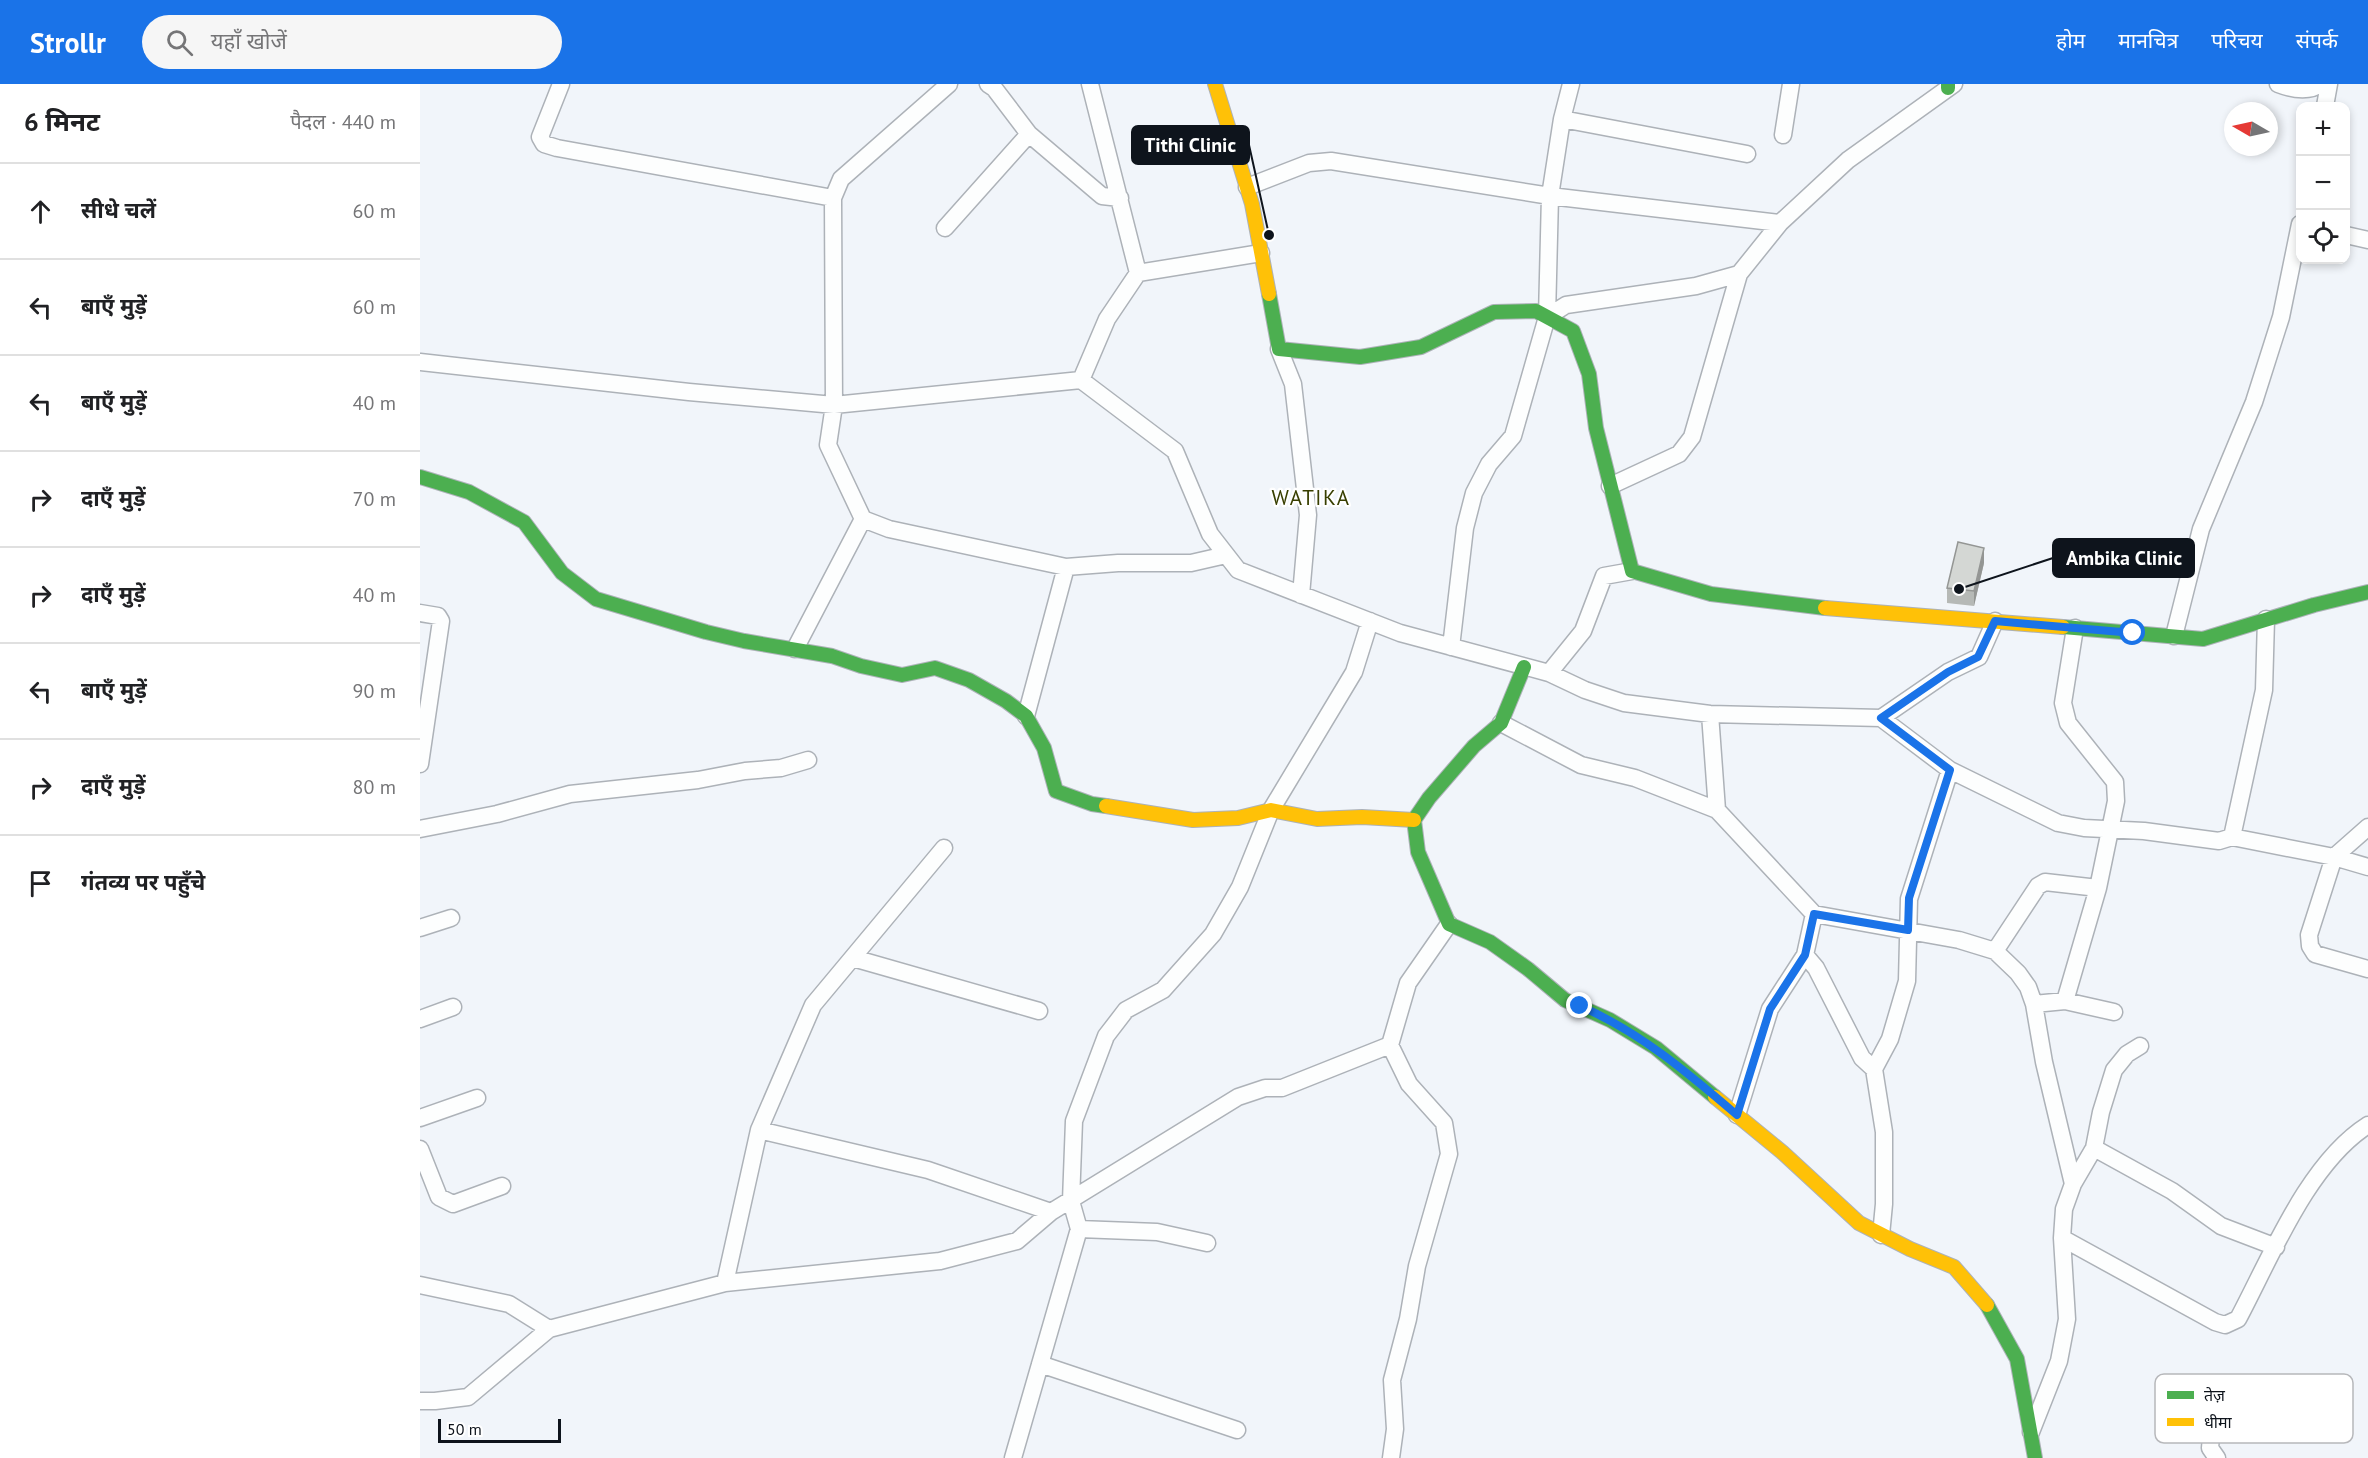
<!DOCTYPE html>
<html lang="hi">
<meta charset="utf-8">
<style>
:root{--surface:#fff;--page:#f6f6f6;--text:#202124;--muted:#757577;--line:#e0e0e0;--accent:#1a73e8}
body{margin:0;font-family:"PT Sans","Noto Sans Devanagari",sans-serif;background:var(--page);color:var(--text)}
.controls{position:absolute;right:18px;top:18px;display:grid;overflow:hidden;border-radius:12px;box-shadow:0 3px 9px #0003}
.controls button{width:54px;height:54px;display:grid;place-items:center;padding:0;border:0;border-bottom:2px solid var(--line);background:var(--surface);color:var(--text);font:30px sans-serif}
.compass{position:absolute;left:1804px;top:18px;width:54px;height:54px;border-radius:50%;background:var(--surface);box-shadow:0 3px 9px #0003;rotate:279deg}
.scale{position:absolute;left:18px;bottom:15px;width:123px;box-sizing:border-box;padding-left:6px;border:3px solid #0e141c;border-top:0;font-size:16px;line-height:21px;white-space:nowrap;color:#0e141c;-webkit-text-stroke:4px #fff;paint-order:stroke}
.stop{position:absolute;width:18px;height:18px;margin:-14px;border:4px solid #1a73e8;border-radius:50%;background:#fff}
.stop.end{background:#1a73e8;border-color:#fff;box-shadow:0 2px 6px #0008}
.list{margin:0;padding:0;list-style:none}
h2{display:flex;justify-content:space-between;align-items:center;height:78px;margin:0;padding:0 24px;font-size:26px}
h2 small{font-size:20px;font-weight:400;color:var(--muted)}
.list li{display:grid;grid-template-columns:39px 1fr auto;gap:18px;align-items:center;box-sizing:border-box;height:96px;padding:0 24px;border-top:2px solid var(--line)}
.list b{display:block;font-size:22px;white-space:nowrap}
.list em{font-size:20px;font-style:normal;color:var(--muted)}
.icon{flex:none;width:33px;height:33px;fill:none;stroke:currentColor;stroke-width:2;stroke-linecap:round;stroke-linejoin:round}
.map{position:relative;flex:none;width:1948px;height:1374px;overflow:hidden}
header{display:flex;align-items:center;gap:36px;box-sizing:border-box;height:84px;padding:0 30px;background:var(--accent);color:#fff}
header strong{font-size:28px}
nav{display:flex;gap:33px;margin-inline-start:auto;font-size:21px}
.search{width:420px;height:54px;background:var(--page);display:flex;align-items:center;gap:15px;box-sizing:border-box;padding:0 21px;border-radius:33px;color:var(--muted);font-size:22px}
main{display:flex}
aside{flex:1;background:var(--surface)}
.map>svg:first-child{display:block}
.lines{fill:none;stroke-linecap:round;stroke-linejoin:round}
.street-casing{stroke:#adb2b8;stroke-width:19}
.fast-casing{stroke:#adb2b8;stroke-width:16}
.slow-casing{stroke:#adb2b8;stroke-width:16}
.street{stroke:#fdfefe;stroke-width:16}
.fast{stroke:#4caf50;stroke-width:14}
.slow{stroke:#ffc107;stroke-width:14}
.wall{fill:#b6b9b6}
.shaded-wall{fill:#949694}
.building{fill:#d4d7d4;stroke:#949694;stroke-width:1.5}
.route{stroke:#1a73e8;stroke-width:8}
.labels{text-anchor:middle;dominant-baseline:central;stroke-width:4.5;stroke-linejoin:round;paint-order:stroke}
.quarter-label{font-size:21px;letter-spacing:1.5px;fill:#383f01;stroke:#fff}
.key{fill:#fff;stroke:#b7b8bb;stroke-width:1.5}
.key-label{font-size:16px;fill:#0e141c}
.leader{fill:none;stroke:#0e141c;stroke-width:2}
.callout-dot{fill:#0e141c;stroke:#fff;stroke-width:2}
.callout{fill:#0e141c;stroke:#0e141c;stroke-width:2}
.callout-label{font-size:20px;text-anchor:middle;font-weight:bold;fill:#fff}
</style>
<header>
<strong>Strollr</strong>
<div class="search"><svg class="icon" aria-label="search" viewBox="0 0 24 24"><circle cx="10" cy="10" r="6"/><path d="M15 15l6 6"/></svg>यहाँ खोजें</div>
<nav><a>होम</a><a>मानचित्र</a><a>परिचय</a><a>संपर्क</a></nav>
</header>
<main>
<aside>
<h2>6 मिनट<small>पैदल · 440 m</small></h2>
<ul class="list">
<li><svg class="icon" aria-label="ahead" viewBox="0 0 24 24"><path d="M12 20V5M6 11l6-6 6 6"/></svg><div><b>सीधे चलें</b></div><em>60 m</em></li>
<li><svg class="icon" aria-label="left" viewBox="0 0 24 24"><path d="M17 20v-9H6M10 6l-5 5 5 5"/></svg><div><b>बाएँ मुड़ें</b></div><em>60 m</em></li>
<li><svg class="icon" aria-label="left" viewBox="0 0 24 24"><path d="M17 20v-9H6M10 6l-5 5 5 5"/></svg><div><b>बाएँ मुड़ें</b></div><em>40 m</em></li>
<li><svg class="icon" aria-label="right" viewBox="0 0 24 24"><path d="M7 20v-9h11M14 6l5 5-5 5"/></svg><div><b>दाएँ मुड़ें</b></div><em>70 m</em></li>
<li><svg class="icon" aria-label="right" viewBox="0 0 24 24"><path d="M7 20v-9h11M14 6l5 5-5 5"/></svg><div><b>दाएँ मुड़ें</b></div><em>40 m</em></li>
<li><svg class="icon" aria-label="left" viewBox="0 0 24 24"><path d="M17 20v-9H6M10 6l-5 5 5 5"/></svg><div><b>बाएँ मुड़ें</b></div><em>90 m</em></li>
<li><svg class="icon" aria-label="right" viewBox="0 0 24 24"><path d="M7 20v-9h11M14 6l5 5-5 5"/></svg><div><b>दाएँ मुड़ें</b></div><em>80 m</em></li>
<li><svg class="icon" aria-label="arrive" viewBox="0 0 24 24"><path d="M6 21V4h12l-3 4 3 4H6"/></svg><div><b>गंतव्य पर पहुँचे</b></div></li>
</ul>
</aside>
<div class="map">
<svg width="1948" height="1374" viewBox="0 0 1948 1374">
<rect width="100%" height="100%" fill="#f1f5fa"/>
<g class="lines">
<g class="street-casing">
<path id="street" d="M141 0 120 53 124 60 137 64 413 114
M529 0 421 95 413 114 414 321 408 361 443 435 469 445 646 483 698 479H771L806 471
M568 0 574 4 609 50 682 112 700 114
M670 0 718 189
M1858 0C1871 5 1888 9 1901 0
M1905 22 1909 0
M1142 35 1327 70
M1363 51 1371 0
M827 103 889 79 911 77 1130 112 1360 139
M525 144 609 50
M1926 151 1948 156
M1127 233 1146 221 1276 202 1319 190 1360 139 1428 76 1534 0
M859 265 873 300 888 431 881 511
M0 278 269 308 414 321 661 296 687 235 718 189 841 169
M661 296 755 367 790 450 818 486 980 549 1129 589 1163 547 1184 492 1212 487
M1190 402 1259 370 1272 353 1319 190
M0 529 18 532 21 537 0 680
M1754 552 1781 445 1834 318 1861 233 1880 140
M1031 563 1045 444 1054 409 1069 380 1093 352 1127 233 1130 112 1142 35 1151 0
M375 565 443 435
M1129 589 1165 606 1204 619 1290 630 1461 634 1530 686 1638 739 1664 744 1724 747 1799 757 1812 753 1914 773 1948 783
M1290 630 1297 726
M606 632 646 483
M1461 634 1528 588 1559 573 1575 537
M1081 639 1161 681 1215 694 1297 726 1394 830 1385 871 1350 925 1317 1031
M1948 743 1914 773 1889 851 1890 862 1895 870 1948 885
M0 745 77 730 150 710 278 696 325 687 361 684 388 676
M1812 753 1844 606 1846 535
M1394 830 1539 856 1575 867 1598 889 1608 903 1614 920 1624 978 1653 1100 1644 1125 1642 1154 1647 1235 1639 1277 1611 1348
M0 844 31 834
M1575 867 1618 802 1625 798 1678 804
M1385 871 1396 884 1442 974 1454 985 1464 1048V1120L1461 1151
M433 874 619 927
M1645 917 1678 804 1696 717 1695 698 1648 639 1643 619 1655 544
M1614 920 1645 917 1694 928
M0 935 33 923
M1454 985 1470 955 1487 897 1489 815 1530 686
M0 1034 57 1014
M339 1046 508 1086 631 1128
M1674 1064 1752 1107 1801 1142 1856 1163
M0 1065 19 1113 33 1120 82 1102
M1653 1100 1674 1064 1681 1028 1694 986 1707 970 1720 962
M659 1145 737 1148 787 1159
M1642 1154 1795 1238 1805 1241 1818 1235C1851 1173 1888 1079 1948 1041
M305 1199 339 1046 393 921 524 764
M0 1201 89 1220 129 1245
M620 1280 817 1346
M1795 1308 1790 1364 1797 1374
M0 1317H15L48 1313 129 1245 305 1199 520 1177 597 1157 631 1128 818 1013 845 1004H862L970 961
M593 1374 659 1145 651 1117 654 1037 686 952 706 926 743 906 793 850 820 803 851 726 934 588 950 537
M971 1374 975 1345 972 1296 988 1235 997 1182 1029 1070 1024 1039 989 1000 970 961 988 899 1029 840"/>
</g>
<g class="fast-casing">
<path id="fast" d="M1528 0V4
M849 210 859 265 940 273 1001 263 1074 228 1116 227 1153 247 1169 290 1176 344 1212 487 1291 510 1405 524
M0 393 49 408 104 438 142 489 176 515 286 548 324 557 412 572 441 582 482 591 515 584 549 596 586 617 606 632 624 664 636 707 672 720 686 722
M1643 543 1783 555 1894 521 1948 508
M1104 583 1081 639 1054 662 1009 714 994 736 998 768 1029 840 1070 858 1108 885 1145 916 1190 936 1236 964 1295 1013
M1567 1221 1597 1275 1615 1374"/>
</g>
<g class="slow-casing">
<path id="slow" d="M795 0 832 120 849 210
M1405 524 1643 543
M686 722 773 736 818 734 851 726 897 735 942 733 994 736
M1295 1013 1362 1068 1439 1139 1490 1165 1534 1183 1567 1221"/>
</g>
<use href="#street" class="street"/>
<use href="#fast" class="fast"/>
<use href="#slow" class="slow"/>
</g>
<path class="wall" d="M1564 479 1554 522 1527 519V504Z"/>
<path class="shaded-wall" d="M1564 464V479L1554 522V507Z"/>
<path class="building" d="M1538 458 1564 464 1554 507 1527 504Z"/>
<g class="lines">
<path class="route" d="M1160 922C1220 948 1268 989 1317 1031L1350 925 1385 871 1394 830 1488 846 1489 814 1530 686 1461 634 1528 588 1558 573 1575 537 1713 549"/>
</g>
<g class="labels">
<g class="quarter-label">
<text x="891" y="413">WATIKA</text>
</g>
</g>
<rect x="1735" y="1290" width="198" height="69" rx="9" class="key"/>
<rect x="1747" y="1307" width="27" height="8" fill="#4caf50"/>
<rect x="1747" y="1334" width="27" height="8" fill="#ffc107"/>
<g class="key-label">
<text x="1784" y="1317">तेज़</text>
<text x="1784" y="1344">धीमा</text>
</g>
<path class="leader" d="M849 151L829 61M1539 505L1633 474"/>
<g class="callout-dot">
<circle cx="849" cy="151" r="6"/>
<circle cx="1539" cy="505" r="6"/>
</g>
<g class="callout">
<rect x="712" y="42" width="117" height="38" rx="6"/>
<rect x="1633" y="455" width="141" height="38" rx="6"/>
</g>
<g class="callout-label">
<text x="770" y="68">Tithi Clinic</text>
<text x="1704" y="481">Ambika Clinic</text>
</g>
</svg>
<div class="controls">
<button>+</button>
<button>−</button>
<button><svg class="icon" aria-label="locate" viewBox="0 0 24 24"><circle cx="12" cy="12" r="6"/><path d="M12 2v4M12 18v4M2 12h4M18 12h4"/></svg></button>
</div>
<svg class="compass" viewBox="-18 -18 36 36"><path d="M0-13l5 13h-10z" fill="#e53935"/><path d="M0 13l5-13h-10z" fill="#757577"/></svg>
<div class="scale">50 m</div>
<div class="stop" style="left:1713px;top:549px"></div>
<div class="stop end" style="left:1160px;top:922px"></div>
</div>
</main>
